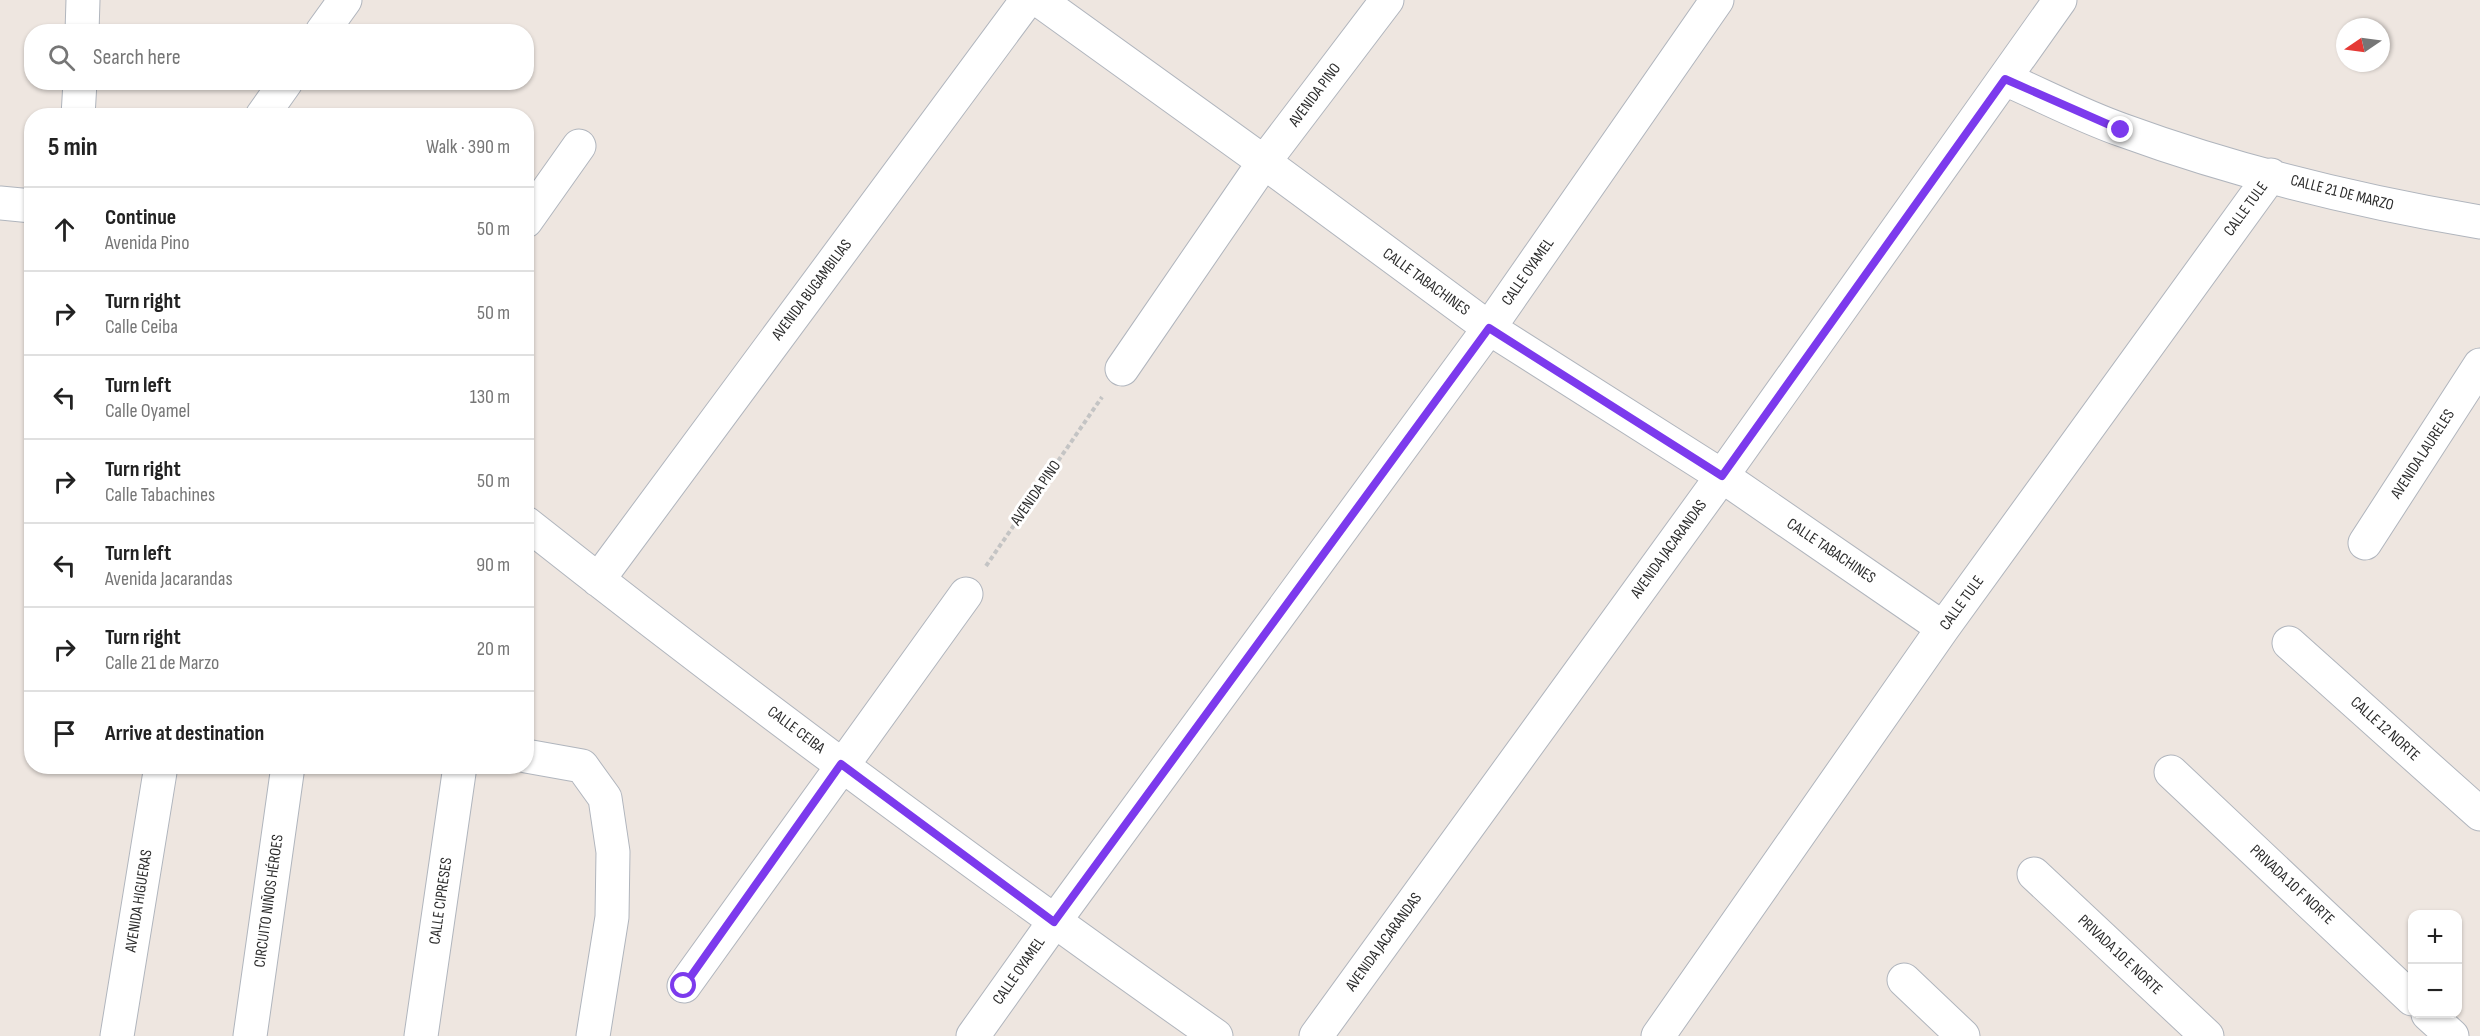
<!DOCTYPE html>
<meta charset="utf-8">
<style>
:root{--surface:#fff;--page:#f6f6f6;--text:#222;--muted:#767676;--line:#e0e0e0}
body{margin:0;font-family:"Sofia Sans Condensed",sans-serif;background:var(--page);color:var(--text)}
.controls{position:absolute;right:18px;bottom:18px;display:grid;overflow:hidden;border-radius:12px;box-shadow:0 2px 4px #0004}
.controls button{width:54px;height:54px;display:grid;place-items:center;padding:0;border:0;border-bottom:2px solid var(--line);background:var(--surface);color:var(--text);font:30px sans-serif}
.compass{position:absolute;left:2336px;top:18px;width:54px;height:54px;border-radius:50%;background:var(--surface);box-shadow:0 2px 4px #0004;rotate:257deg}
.stop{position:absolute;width:18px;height:18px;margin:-14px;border:4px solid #7c3aed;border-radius:50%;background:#fff}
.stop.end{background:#7c3aed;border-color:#fff;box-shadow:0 2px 6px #0008}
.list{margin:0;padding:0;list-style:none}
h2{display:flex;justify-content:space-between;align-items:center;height:78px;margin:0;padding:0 24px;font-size:26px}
h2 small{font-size:20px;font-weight:400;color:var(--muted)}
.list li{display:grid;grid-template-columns:39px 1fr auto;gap:18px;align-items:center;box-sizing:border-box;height:84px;padding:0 24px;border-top:2px solid var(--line)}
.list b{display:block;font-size:22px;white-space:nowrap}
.list p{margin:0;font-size:20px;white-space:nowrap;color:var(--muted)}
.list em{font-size:20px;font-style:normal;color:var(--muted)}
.icon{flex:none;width:33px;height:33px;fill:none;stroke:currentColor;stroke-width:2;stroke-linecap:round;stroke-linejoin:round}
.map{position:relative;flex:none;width:2480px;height:1036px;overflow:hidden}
.search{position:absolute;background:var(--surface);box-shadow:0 2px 4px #0004;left:24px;top:24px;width:510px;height:66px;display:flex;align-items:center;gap:15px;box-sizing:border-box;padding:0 21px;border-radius:24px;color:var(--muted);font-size:22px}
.panel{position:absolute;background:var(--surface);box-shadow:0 2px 4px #0004;left:24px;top:108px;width:510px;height:666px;border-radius:24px}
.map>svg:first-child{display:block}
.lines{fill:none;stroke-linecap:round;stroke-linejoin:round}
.minor-casing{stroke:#b0b5bd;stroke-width:35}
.path{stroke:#c4c4c4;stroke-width:4;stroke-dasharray:4.5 3;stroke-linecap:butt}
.minor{stroke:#fff;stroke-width:33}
.route{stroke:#7c3aed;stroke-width:8}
.labels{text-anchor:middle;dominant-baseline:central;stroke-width:6;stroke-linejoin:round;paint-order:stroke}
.street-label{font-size:16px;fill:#2d2d2d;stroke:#fff}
</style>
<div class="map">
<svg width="2480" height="1036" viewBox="0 0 2480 1036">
<rect width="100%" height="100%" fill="#eee6e0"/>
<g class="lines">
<g class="minor-casing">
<path id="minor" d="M1039 0 1264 162 1489 328 1722 476 1943 628
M82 32 83 0
M322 32 345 0
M2005 79C2044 96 2082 116 2122 130 2234 171 2362 202 2480 222
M78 116 80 82
M262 116 286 82
M0 203 32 206
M526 221 579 146
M1122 369 1264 162 1387 0
M526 523C751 701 982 871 1216 1036
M2365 543 2480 365
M598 580 1027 0
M2289 643 2480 814
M526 756 582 766 605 798 613 852 612 917 593 1036
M2171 772 2412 999
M2034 874 2207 1036
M1904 980 1963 1036
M684 986 966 594
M2428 1014 2452 1036
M117 1036 160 772 159 766
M250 1036 288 766
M421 1036 460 766
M973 1036 1054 922 1489 328 1717 0
M1316 1036 1722 476 2060 0
M1658 1036 1943 628 2271 175"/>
</g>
<path class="path" d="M986 566 1102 397"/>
<use href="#minor" class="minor"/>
</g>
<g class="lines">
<path class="route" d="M684 986 841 764 1054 922 1489 328 1722 476 2005 79 2121 130"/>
</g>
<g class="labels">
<g class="street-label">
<text transform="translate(1315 95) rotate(-53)">AVENIDA PINO</text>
<text transform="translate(2342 193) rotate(14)">CALLE 21 DE MARZO</text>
<text transform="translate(2246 209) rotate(-54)">CALLE TULE</text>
<text transform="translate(1528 272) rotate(-55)">CALLE OYAMEL</text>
<text transform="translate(1426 282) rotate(36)">CALLE TABACHINES</text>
<text transform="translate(812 290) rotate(-53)">AVENIDA BUGAMBILIAS</text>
<text transform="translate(2423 454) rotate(-57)">AVENIDA LAURELES</text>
<text transform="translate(1036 493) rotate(-55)">AVENIDA PINO</text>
<text transform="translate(1669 549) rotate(-54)">AVENIDA JACARANDAS</text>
<text transform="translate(1831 551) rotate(34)">CALLE TABACHINES</text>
<text transform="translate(1962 603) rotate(-54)">CALLE TULE</text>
<text transform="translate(2385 729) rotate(42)">CALLE 12 NORTE</text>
<text transform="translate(796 730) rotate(37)">CALLE CEIBA</text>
<text transform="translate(2292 885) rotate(43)">PRIVADA 10 F NORTE</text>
<text transform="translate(139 901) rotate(-81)">AVENIDA HIGUERAS</text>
<text transform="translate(269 901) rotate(-82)">CIRCUITO NIÑOS HÉROES</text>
<text transform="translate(441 901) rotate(-82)">CALLE CIPRESES</text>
<text transform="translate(1384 942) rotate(-54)">AVENIDA JACARANDAS</text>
<text transform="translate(2120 955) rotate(43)">PRIVADA 10 E NORTE</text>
<text transform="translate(1019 971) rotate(-55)">CALLE OYAMEL</text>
</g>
</g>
</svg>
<div class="controls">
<button>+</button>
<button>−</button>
</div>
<svg class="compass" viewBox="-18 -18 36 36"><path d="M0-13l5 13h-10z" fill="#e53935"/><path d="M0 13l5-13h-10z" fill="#767676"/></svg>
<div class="stop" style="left:684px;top:986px"></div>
<div class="stop end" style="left:2121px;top:130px"></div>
<div class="search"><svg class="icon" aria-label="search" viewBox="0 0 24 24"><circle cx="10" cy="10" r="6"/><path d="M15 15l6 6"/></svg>Search here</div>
<section class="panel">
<h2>5 min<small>Walk · 390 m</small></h2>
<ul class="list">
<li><svg class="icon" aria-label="ahead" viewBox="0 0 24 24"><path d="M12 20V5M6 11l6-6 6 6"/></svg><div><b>Continue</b><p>Avenida Pino</p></div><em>50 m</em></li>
<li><svg class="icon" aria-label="right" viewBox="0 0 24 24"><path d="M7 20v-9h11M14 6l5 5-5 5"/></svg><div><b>Turn right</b><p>Calle Ceiba</p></div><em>50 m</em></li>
<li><svg class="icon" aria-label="left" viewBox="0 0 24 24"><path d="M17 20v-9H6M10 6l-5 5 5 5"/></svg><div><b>Turn left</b><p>Calle Oyamel</p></div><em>130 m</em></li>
<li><svg class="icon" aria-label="right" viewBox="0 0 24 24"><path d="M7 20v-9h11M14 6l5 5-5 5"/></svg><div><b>Turn right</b><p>Calle Tabachines</p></div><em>50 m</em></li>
<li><svg class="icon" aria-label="left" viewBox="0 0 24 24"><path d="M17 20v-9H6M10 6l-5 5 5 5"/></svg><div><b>Turn left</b><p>Avenida Jacarandas</p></div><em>90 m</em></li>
<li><svg class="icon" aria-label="right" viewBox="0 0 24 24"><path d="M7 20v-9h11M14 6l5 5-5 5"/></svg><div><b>Turn right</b><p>Calle 21 de Marzo</p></div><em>20 m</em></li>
<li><svg class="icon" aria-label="arrive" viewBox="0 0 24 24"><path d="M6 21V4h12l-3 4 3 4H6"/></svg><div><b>Arrive at destination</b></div></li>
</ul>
</section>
</div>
